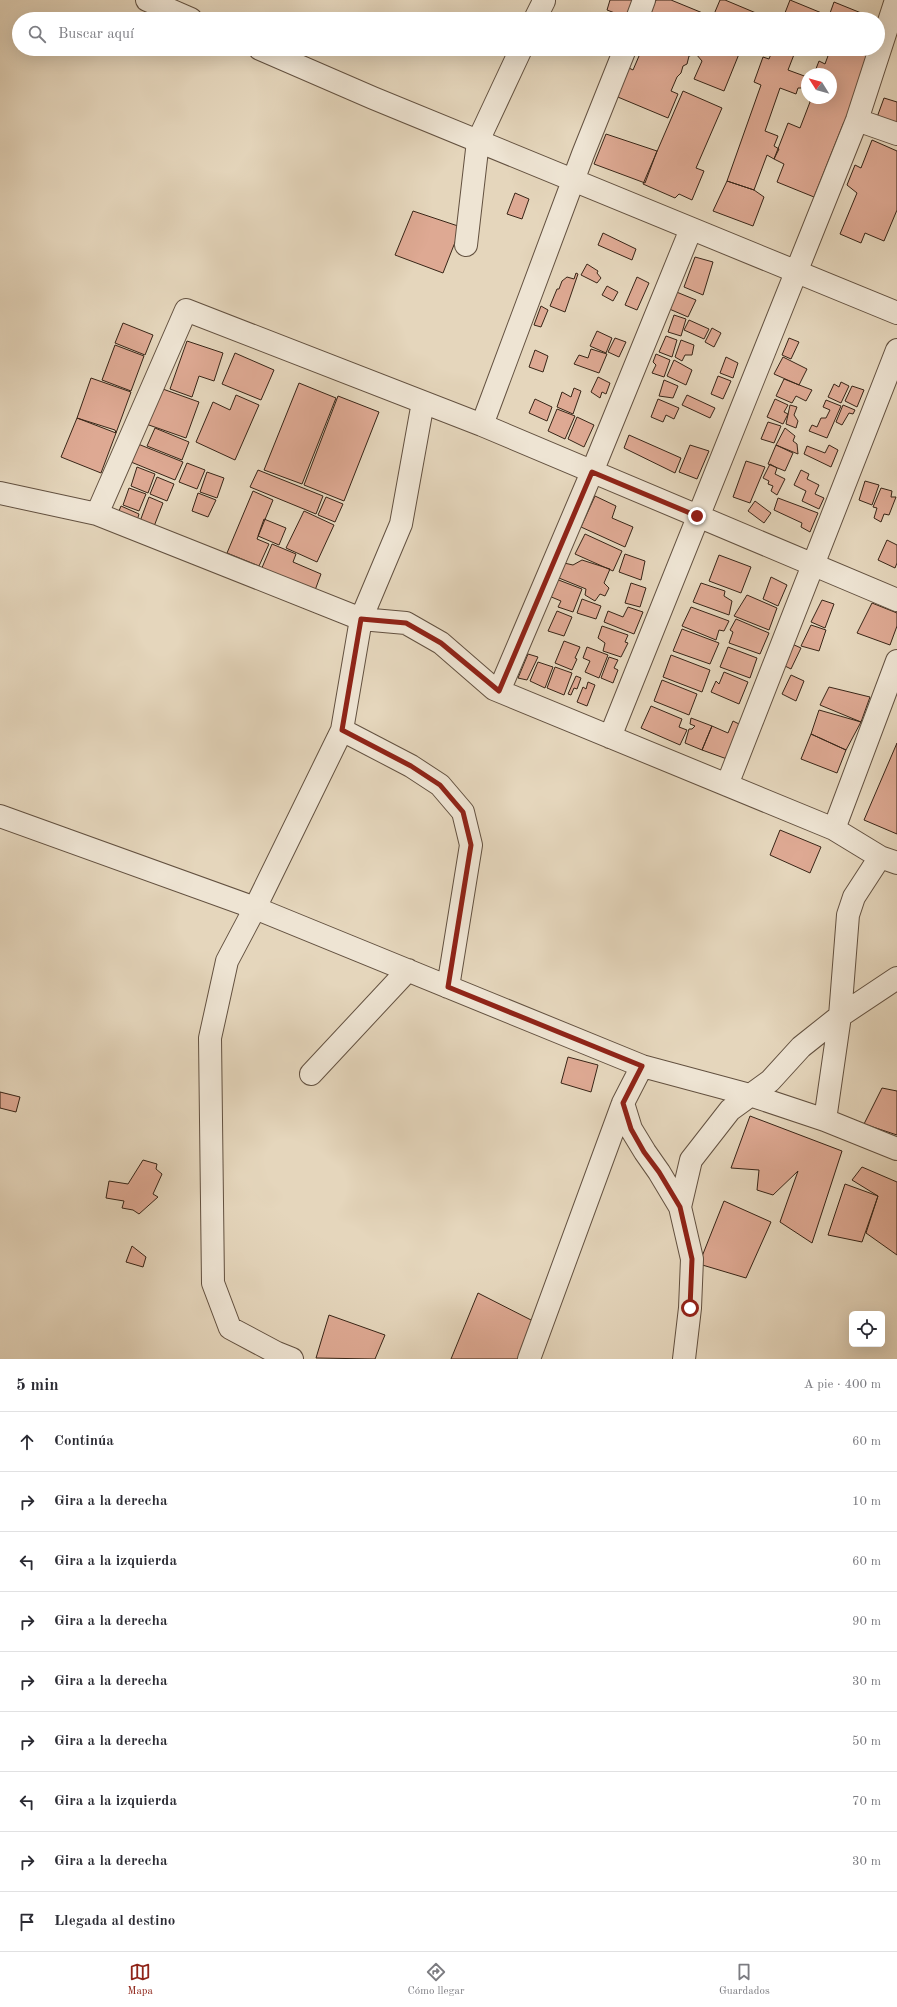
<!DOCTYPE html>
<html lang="es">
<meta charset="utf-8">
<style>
:root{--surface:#fff;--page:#f7f7f7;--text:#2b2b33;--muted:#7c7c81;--line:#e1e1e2;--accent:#8f2418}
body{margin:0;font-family:"Old Standard TT",serif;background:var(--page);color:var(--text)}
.controls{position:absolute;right:12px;bottom:12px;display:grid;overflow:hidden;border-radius:6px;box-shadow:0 4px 16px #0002}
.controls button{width:36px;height:36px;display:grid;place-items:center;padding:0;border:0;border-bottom:1px solid var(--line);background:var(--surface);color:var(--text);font:20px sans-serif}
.compass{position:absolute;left:801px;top:68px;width:36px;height:36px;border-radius:50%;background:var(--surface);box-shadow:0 4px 16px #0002;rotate:307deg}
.stop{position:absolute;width:12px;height:12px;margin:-9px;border:3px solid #8f2418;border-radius:50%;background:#fff}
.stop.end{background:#8f2418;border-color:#fff;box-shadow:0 1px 4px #0008}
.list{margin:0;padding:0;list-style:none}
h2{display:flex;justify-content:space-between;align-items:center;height:52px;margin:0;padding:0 16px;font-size:17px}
h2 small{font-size:13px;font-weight:400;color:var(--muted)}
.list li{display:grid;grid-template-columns:26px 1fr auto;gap:12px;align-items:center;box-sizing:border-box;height:60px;padding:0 16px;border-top:1px solid var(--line)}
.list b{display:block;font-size:15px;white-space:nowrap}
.list em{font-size:13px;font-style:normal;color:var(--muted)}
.icon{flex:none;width:22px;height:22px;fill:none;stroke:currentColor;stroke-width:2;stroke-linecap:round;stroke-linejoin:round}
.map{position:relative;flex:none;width:897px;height:1359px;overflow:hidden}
.search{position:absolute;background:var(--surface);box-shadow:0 4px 16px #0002;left:12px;right:12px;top:12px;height:44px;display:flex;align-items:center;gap:10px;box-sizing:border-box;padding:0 14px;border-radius:22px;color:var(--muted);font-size:15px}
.sheet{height:592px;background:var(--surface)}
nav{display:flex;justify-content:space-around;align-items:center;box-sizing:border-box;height:56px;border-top:1px solid var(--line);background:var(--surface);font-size:11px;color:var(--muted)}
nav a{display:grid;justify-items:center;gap:2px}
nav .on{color:var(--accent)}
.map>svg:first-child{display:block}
.building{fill:#dea993;stroke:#382517}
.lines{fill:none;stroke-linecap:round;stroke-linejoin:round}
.minor-casing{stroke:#635140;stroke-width:24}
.minor{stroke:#eee4d3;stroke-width:22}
.route{stroke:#8f2418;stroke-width:5}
</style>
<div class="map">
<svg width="897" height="1359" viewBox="0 0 897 1359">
<rect width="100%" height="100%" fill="#e5d6bc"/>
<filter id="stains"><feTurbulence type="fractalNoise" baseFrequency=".005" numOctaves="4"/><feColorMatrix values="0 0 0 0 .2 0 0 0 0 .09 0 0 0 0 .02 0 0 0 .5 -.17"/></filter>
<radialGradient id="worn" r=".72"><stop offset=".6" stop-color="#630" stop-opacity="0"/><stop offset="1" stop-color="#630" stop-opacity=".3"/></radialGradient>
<path class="building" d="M610 0H635L628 18 607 10Z
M656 0H671L710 16 709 19H648Z
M720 0H725L756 13 754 19H712Z
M790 0 829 16 834 2 876 19H786L783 18Z
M602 15 611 19H601Z
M642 49H699L700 53 689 56 687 64 683 66 681 73 677 77 671 91 678 94 668 118 613 95 625 66 633 70Z
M700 49H741L724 91 694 79 702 61 696 54Z
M773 49H786L795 52 788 70 807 77V85L806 88H798L796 94 780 88 765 131 778 136 774 146 779 149 774 159 767 155 754 190 727 181 761 85 754 82 763 57 769 59Z
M821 49H874L850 125 844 122 814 197 777 182 784 164 774 159 788 123 800 128 810 102 809 98H831V74H814L819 61 825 64 829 53Z
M683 91 722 108 696 168 704 171 692 200 679 194 675 198 643 184Z
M884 98 897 102V128L876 120Z
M606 134 657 151 645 183 594 164Z
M872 140 897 151V210L884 241 865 233 861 243 840 234 857 193 847 185 855 165 861 168Z
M727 181 754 190 764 197 753 226 713 211Z
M515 193 529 199 522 219 507 214Z
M413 211 461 227 443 273 395 255Z
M603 233 636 249 632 260 598 245Z
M695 257 713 262 703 295 684 287Z
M587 264 598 271 597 273 601 278 597 283 581 275Z
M576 273 578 274 565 312 550 306 557 289H559L562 281 567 277 574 279Z
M637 277 649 283 637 310 625 305Z
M607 286 618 292 613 301 602 295Z
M674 291 696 300 688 317 667 308Z
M541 306 548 310 541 327 534 325Z
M674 315 686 319 681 336 668 332Z
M689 320 709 329 704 339 684 330Z
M123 323 153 335 145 355 115 343Z
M712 328 721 333 714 347 705 342Z
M597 331 612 338 606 353 590 346Z
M666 336 677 340 672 357 659 352Z
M615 338 626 342 619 357 608 352Z
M789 338 799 342 791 359 782 355Z
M681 340 694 345 692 355H685L682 361 675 357Z
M187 341 223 353 214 381 199 376 192 397 170 389Z
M115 345 144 356 131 391 102 380Z
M591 349 607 354 599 373 574 364 579 355 588 358Z
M535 350 548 356 543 372 529 367Z
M235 353 274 370 261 400 222 384Z
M656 354 670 360 664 377 652 373 656 365 653 362Z
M726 357 738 363 733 378 720 373Z
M783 357 807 369 799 385 774 374Z
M674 360 692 370 686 385 667 376Z
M718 376 731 381 723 399 711 394Z
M598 377 610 383 606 394 602 392 600 398 591 392Z
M91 378 131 392 116 433 115 430 77 418Z
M784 379 812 390 806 401 796 396 792 403 776 396Z
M664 380 678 386 673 398 659 396Z
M841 382 849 386 841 403 828 397 834 384 839 387Z
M299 383 336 398 302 484 264 470Z
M852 386 864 390 857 407 845 401Z
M160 388 199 402 186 438 146 424Z
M574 388 581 391 573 414 557 407 562 392 571 397Z
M236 395 259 405 235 460 196 442 213 402 230 410Z
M687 395 715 408 710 418 682 405Z
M338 396 379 412 344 501 304 485Z
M535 399 552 407 547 421 529 413Z
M658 399 679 408 674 419 666 415 663 422 651 417Z
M775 399 788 405 784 412 788 414 783 424 767 417Z
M826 400 841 406 827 438 809 431 812 425 817 427 821 418H826L830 410 823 407Z
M790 405 797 407 794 415 798 421 796 428 786 424Z
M843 405 855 410 853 414 849 413 842 425 836 422Z
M557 409 575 416 565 439 548 431Z
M577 417 594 425 584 447 568 439Z
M77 418 116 433 101 473 61 457Z
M768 422 781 426 774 443 761 439Z
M155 428 189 442 182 460 147 446Z
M785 428 795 436 793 441 797 444 798 454 776 445Z
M629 435 681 458 675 473 624 448Z
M138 444 183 462 175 480 131 462Z
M690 445 709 451 697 479 679 472Z
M776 445 793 453 785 471 768 464Z
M829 445 838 450 831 467 804 454 807 446 825 453Z
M746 461 765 467 750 503 733 497Z
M187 463 205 470 197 489 179 482Z
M770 464 777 468 775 474 785 479 777 495 771 491 773 486 768 484 769 481 763 478Z
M137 467 155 474 148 493 131 486Z
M258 470 323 496 316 514 250 487Z
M801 470 809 474 807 479 819 485 815 494 824 498 819 509 802 501 806 491 794 485Z
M207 472 224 478 217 498 200 492Z
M157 477 174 484 167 501 150 494Z
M865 481 879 485 872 505 859 500Z
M129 488 146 494 139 511 123 505Z
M881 488 892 491 891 497H896L889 515 884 514 881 522 874 518 877 508 873 507Z
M253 491 273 500 257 539 269 544 259 566 227 553Z
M198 493 216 500 208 517 192 511Z
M595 496 616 506 612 518 633 527 625 547 581 527Z
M149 497 163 503 153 529 139 524Z
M326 497 343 504 335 522 318 515Z
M778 498 818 513 810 532 801 527 802 523 774 510Z
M755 501 771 513 764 523 748 511Z
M121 506 139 514 136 524 117 516Z
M304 511 334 525 317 562 286 548Z
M264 519 286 528 279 545 258 536Z
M585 534 622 551 613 571 575 554Z
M887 540 897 545V563L895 568 878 560Z
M272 544 296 554 293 562 321 574 314 593 261 570Z
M625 554 645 561 641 580 619 572Z
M719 555 751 567 741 593 709 581Z
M582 560 610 569 604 583 609 588 605 596 600 594 595 601 585 595 586 589 554 576 564 563 573 565Z
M771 577 787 585 778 606 763 599Z
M556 579 582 589 573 612 558 607 561 601 549 596Z
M631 583 646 588 640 607 625 603Z
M701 583 725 591 724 596 732 601 729 615 693 602Z
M747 595 777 608 769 630 734 616Z
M582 599 601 606 596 619 577 613Z
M822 600 834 604 825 628 811 622Z
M872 603 897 613V626L890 645 857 633Z
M628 607 643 612 634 634 604 622 608 611 623 617Z
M691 607 729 621 724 631 719 630 716 640 682 626Z
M557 611 572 617 564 636 548 631Z
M736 619 769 633 760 654 729 643 733 632 730 630Z
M811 625 826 630 819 651 801 646Z
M602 626 628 635 625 642 628 643 621 657 603 651 605 643 598 638Z
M682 629 719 643 710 664 673 651Z
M564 641 580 647 575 658 577 659 572 670 555 663Z
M792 644 801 648 791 669 783 665Z
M587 647 608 655 599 678 585 672 590 661 583 658Z
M728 647 757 658 750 678 720 667Z
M528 654 538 657 527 680 518 678Z
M671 655 710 670 702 692 663 677Z
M609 657 618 660 614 668 618 670 613 683 601 678Z
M538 662 553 667 545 688 530 681Z
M555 667 572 673 564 695 547 688Z
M724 672 748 682 739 704 711 692 716 681 719 684Z
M791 675 804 681 796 701 782 694Z
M576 676 581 678 577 689 574 688 571 695 568 694Z
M662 680 697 694 689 715 654 701Z
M588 682 595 685 587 706 577 702 583 687 586 689Z
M829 687 870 697 861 722 820 705Z
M651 706 682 719 679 727 687 730 680 745 641 728Z
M819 710 861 722 846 750 811 734Z
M691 718 712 726 702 750 685 743 689 729H692L695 726 690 724Z
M733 721 741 725 727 759 702 750 712 726 728 733Z
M811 734 846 750 837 773 801 759Z
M897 743V834L864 820Z
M780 830 821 847 810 873 770 855Z
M568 1057 598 1065 591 1092 561 1083Z
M882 1088 897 1091V1135L864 1124Z
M0 1092 20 1097 16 1112 0 1108Z
M750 1116 842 1151 812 1243 780 1222 798 1171 773 1195 757 1190 759 1170 731 1168Z
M143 1160 157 1164 156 1169 162 1174 153 1194 158 1197 139 1214 133 1210 122 1208 124 1201 106 1198 109 1181 128 1184Z
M862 1167 897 1182V1255L866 1233 878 1196 852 1180Z
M845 1184 878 1196 862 1242 828 1235Z
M724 1201 771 1222 746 1278 699 1264Z
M132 1246 146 1257 143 1267 126 1262Z
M478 1293 535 1322 518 1359H451Z
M329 1315 385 1335 375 1359 316 1358Z"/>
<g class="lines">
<g class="minor-casing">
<path id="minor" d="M147 0 191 19
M535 19 544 1
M637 19 644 0
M260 49 373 98 897 313
M857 120 897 134
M466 245 478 141 521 49
M482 425 583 154 625 49
M0 493 97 514 361 619 406 623 441 643 494 689 834 829 880 857 897 863
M97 514 186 310 482 425 897 600
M499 691 592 472 691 229
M342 730 411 766 440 785 463 812 471 845 448 987
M610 737 857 120 896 0
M727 785 897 350
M0 816 255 908 642 1066 750 1095 825 1120 897 1149
M834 829 897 661
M311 1074 408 970
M623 1103 631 1129 645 1152 659 1172 680 1207 692 1259 690 1308 684 1359
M825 1120 840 1016 848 915 854 897 880 857
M680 1207 691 1160 730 1110 770 1081 801 1047 840 1016 897 978
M292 1359 277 1353 230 1328 213 1283 210 1038 227 961 255 908 342 730 361 619 401 524 423 402
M529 1359 623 1103 642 1066"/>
</g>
<use href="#minor" class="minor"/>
</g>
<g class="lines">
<path class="route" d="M690 1308 692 1259 680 1207 659 1172 644 1152 631 1129 623 1103 642 1066 448 987 471 845 463 812 440 785 411 766 342 730 361 619 406 623 441 643 499 691 592 472 697 516"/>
</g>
<rect width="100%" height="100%" filter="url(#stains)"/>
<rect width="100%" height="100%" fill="url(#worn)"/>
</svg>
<div class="controls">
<button><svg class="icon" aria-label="locate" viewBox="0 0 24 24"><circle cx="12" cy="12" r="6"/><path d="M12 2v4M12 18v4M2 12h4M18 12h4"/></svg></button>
</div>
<svg class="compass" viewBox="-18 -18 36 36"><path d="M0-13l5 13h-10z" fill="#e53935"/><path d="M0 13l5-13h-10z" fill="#7c7c81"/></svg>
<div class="stop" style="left:690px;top:1308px"></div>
<div class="stop end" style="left:697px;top:516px"></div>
<div class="search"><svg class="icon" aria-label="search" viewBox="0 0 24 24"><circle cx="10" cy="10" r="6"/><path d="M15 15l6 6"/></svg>Buscar aquí</div>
</div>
<section class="sheet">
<h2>5 min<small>A pie · 400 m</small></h2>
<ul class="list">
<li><svg class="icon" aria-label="ahead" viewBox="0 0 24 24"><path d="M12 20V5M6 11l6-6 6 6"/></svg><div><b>Continúa</b></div><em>60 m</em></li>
<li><svg class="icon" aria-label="right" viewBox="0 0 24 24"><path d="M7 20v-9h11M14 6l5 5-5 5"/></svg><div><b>Gira a la derecha</b></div><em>10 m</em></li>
<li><svg class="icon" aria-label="left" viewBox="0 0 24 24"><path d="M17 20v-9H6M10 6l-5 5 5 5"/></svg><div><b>Gira a la izquierda</b></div><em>60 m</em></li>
<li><svg class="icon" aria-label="right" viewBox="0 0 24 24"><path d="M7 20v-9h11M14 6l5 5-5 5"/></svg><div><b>Gira a la derecha</b></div><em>90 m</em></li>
<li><svg class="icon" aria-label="right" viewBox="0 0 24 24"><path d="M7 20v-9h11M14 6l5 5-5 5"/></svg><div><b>Gira a la derecha</b></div><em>30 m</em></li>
<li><svg class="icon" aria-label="right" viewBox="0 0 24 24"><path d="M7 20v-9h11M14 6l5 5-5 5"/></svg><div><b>Gira a la derecha</b></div><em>50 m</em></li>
<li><svg class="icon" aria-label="left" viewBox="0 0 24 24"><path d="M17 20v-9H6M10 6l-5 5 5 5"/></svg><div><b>Gira a la izquierda</b></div><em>70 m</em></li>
<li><svg class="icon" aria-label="right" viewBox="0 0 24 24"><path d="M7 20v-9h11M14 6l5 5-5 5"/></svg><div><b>Gira a la derecha</b></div><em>30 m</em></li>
<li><svg class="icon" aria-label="arrive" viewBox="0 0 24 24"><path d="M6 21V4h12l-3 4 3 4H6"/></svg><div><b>Llegada al destino</b></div></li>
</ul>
</section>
<nav>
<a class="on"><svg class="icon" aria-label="map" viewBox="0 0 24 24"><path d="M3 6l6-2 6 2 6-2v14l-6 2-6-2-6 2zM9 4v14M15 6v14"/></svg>Mapa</a>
<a><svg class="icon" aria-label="directions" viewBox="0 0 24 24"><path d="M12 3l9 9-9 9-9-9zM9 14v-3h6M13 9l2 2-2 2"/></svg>Cómo llegar</a>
<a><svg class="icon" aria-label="saved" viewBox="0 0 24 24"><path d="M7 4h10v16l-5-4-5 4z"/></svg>Guardados</a>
</nav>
